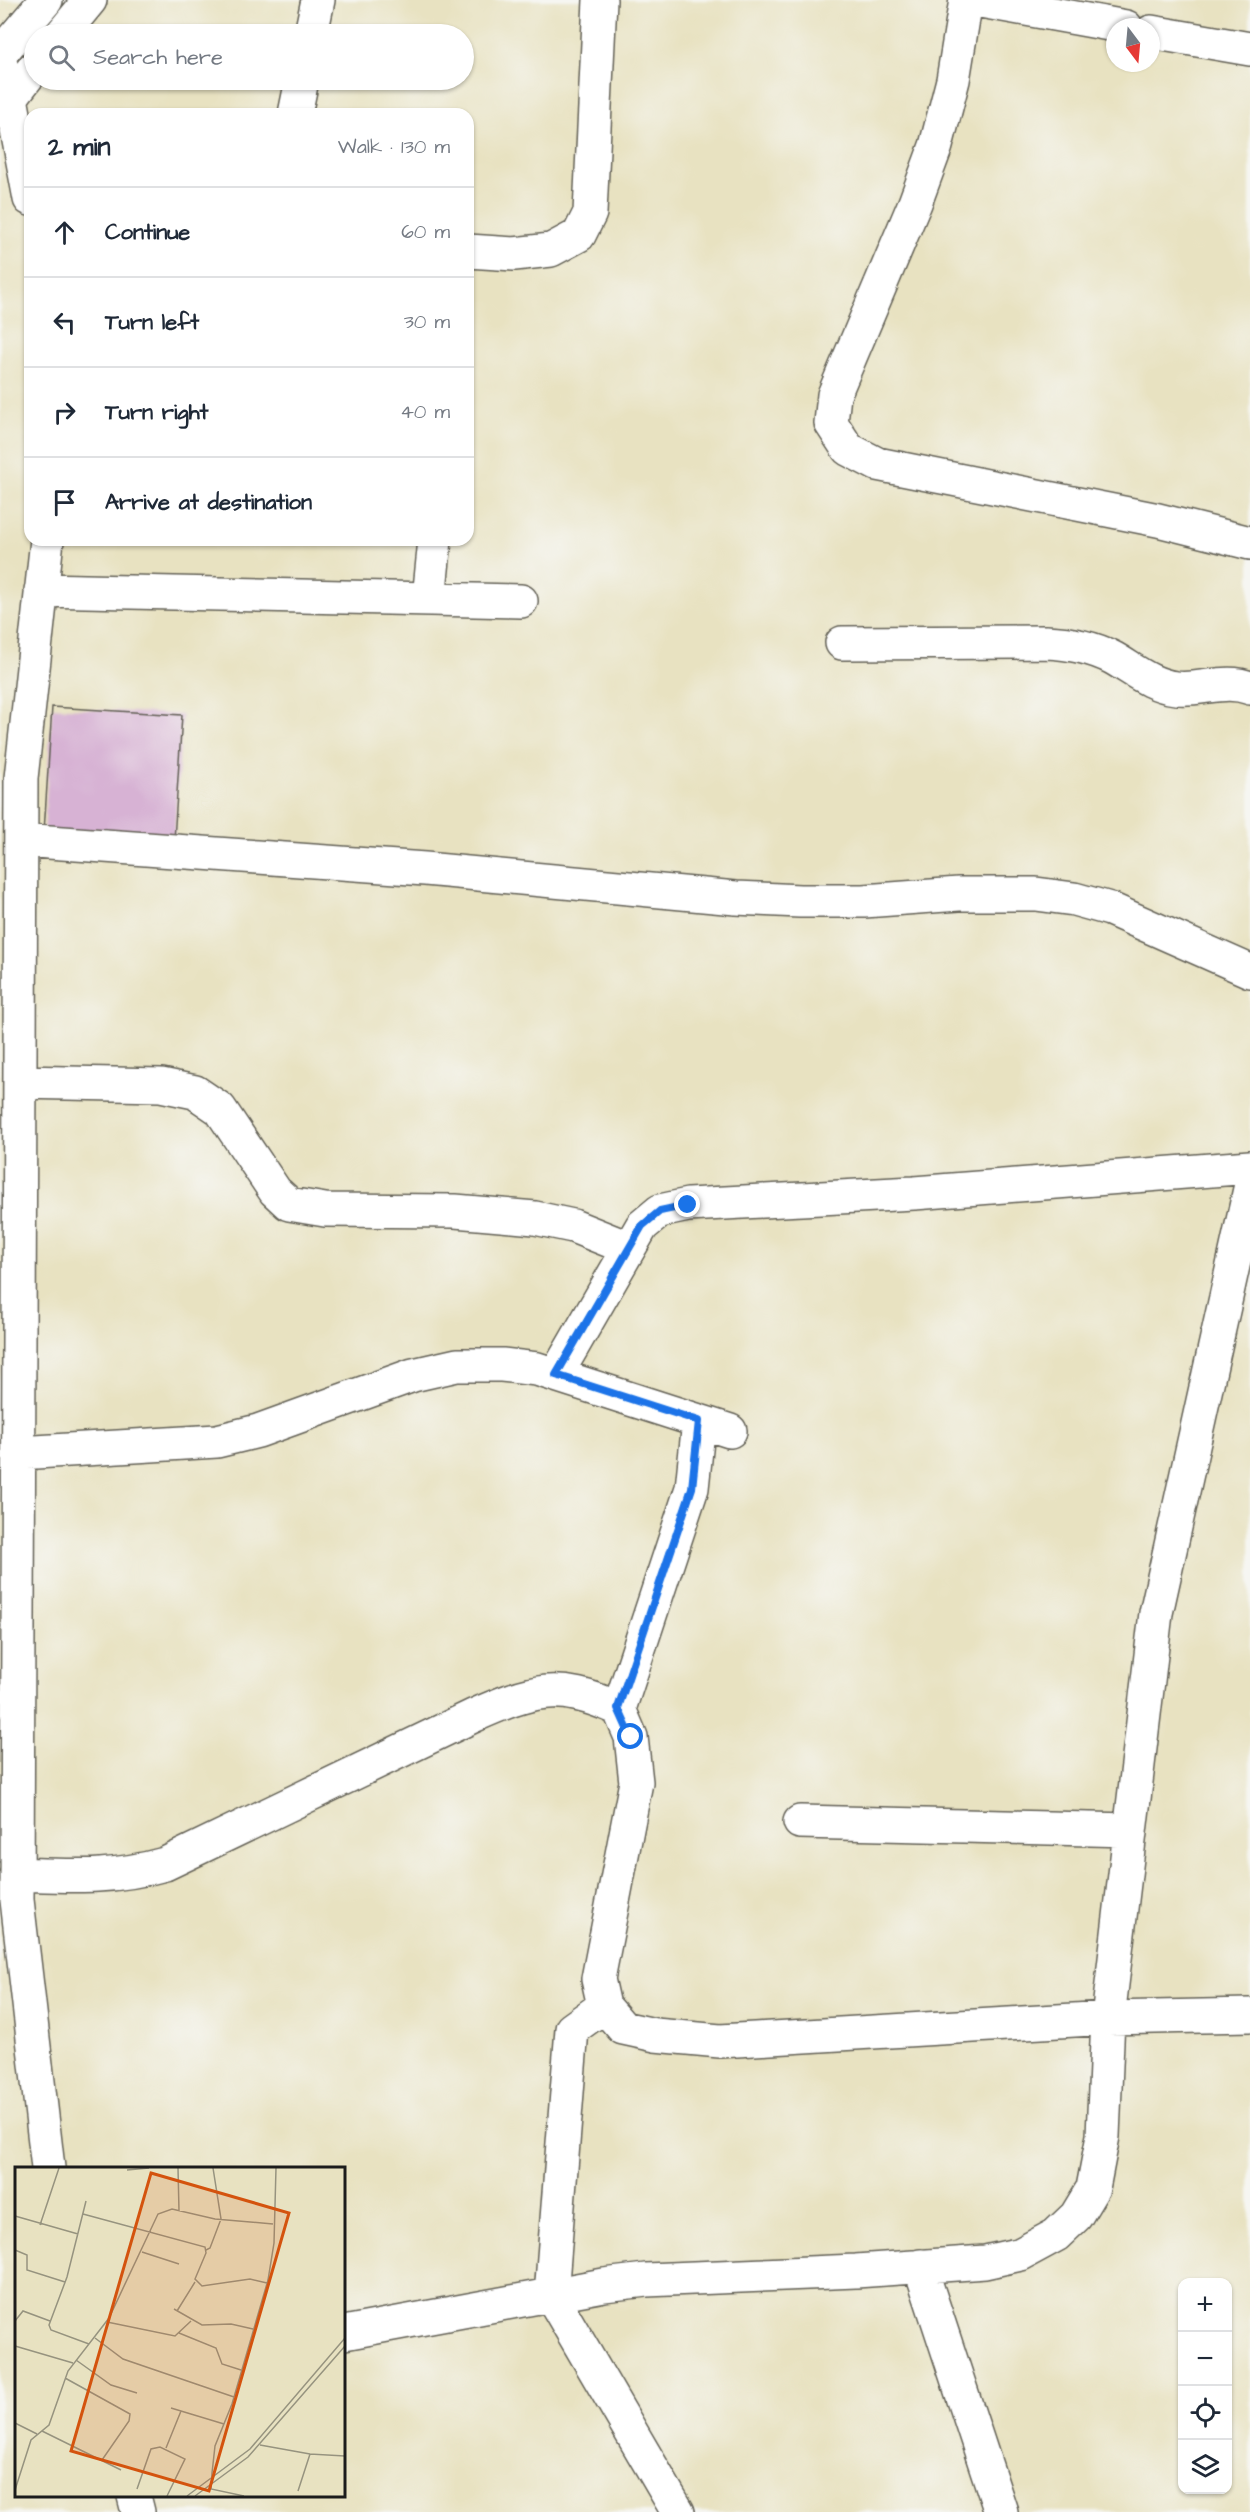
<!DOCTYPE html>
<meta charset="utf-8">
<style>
:root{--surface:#fff;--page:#f2f2f3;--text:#1f2937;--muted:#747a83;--line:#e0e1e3}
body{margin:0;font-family:"Architects Daughter",sans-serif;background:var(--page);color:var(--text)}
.controls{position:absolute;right:18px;bottom:18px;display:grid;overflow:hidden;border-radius:12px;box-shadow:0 2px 4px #0004}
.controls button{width:54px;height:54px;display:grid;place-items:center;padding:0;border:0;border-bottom:2px solid var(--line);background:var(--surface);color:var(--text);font:30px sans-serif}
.compass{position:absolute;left:1106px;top:18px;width:54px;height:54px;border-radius:50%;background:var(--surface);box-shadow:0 2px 4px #0004;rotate:164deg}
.stop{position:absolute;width:18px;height:18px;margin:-14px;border:4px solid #1a73e8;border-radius:50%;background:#fff}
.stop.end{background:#1a73e8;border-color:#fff;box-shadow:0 2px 6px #0008}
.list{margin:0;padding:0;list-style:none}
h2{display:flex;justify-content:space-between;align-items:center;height:78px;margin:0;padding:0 24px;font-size:26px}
h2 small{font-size:20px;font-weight:400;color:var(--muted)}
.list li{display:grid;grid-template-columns:39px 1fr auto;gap:18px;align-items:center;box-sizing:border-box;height:90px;padding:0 24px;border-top:2px solid var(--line)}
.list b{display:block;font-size:22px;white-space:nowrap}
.list em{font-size:20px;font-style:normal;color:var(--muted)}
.icon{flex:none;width:33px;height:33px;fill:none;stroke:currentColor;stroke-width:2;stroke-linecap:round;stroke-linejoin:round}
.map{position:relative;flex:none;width:1250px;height:2512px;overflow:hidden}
.search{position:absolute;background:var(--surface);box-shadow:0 2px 4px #0004;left:24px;top:24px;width:450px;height:66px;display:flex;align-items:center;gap:15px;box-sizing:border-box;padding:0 21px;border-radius:33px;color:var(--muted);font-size:22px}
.panel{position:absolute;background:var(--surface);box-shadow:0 2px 4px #0004;left:24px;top:108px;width:450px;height:438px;border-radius:18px}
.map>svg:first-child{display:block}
.building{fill:#d7b2d4}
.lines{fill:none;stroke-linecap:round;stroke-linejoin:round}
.street-casing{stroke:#636156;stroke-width:36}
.secondary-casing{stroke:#636156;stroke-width:36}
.street{stroke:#fff;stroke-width:33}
.secondary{stroke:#fff;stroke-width:33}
.route{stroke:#1a73e8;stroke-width:8}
.inset-road{fill:none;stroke:#96937f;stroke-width:1.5}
.view{fill:#d4530e;fill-opacity:0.15;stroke:#d4530e;stroke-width:3}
.inset-edge{fill:none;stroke:#1c1c1c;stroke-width:3}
</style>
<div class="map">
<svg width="1250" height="2512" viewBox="0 0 1250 2512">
<rect width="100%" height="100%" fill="#f6f6f2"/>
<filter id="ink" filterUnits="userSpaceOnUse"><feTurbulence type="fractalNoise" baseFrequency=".0167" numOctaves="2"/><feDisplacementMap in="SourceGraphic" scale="12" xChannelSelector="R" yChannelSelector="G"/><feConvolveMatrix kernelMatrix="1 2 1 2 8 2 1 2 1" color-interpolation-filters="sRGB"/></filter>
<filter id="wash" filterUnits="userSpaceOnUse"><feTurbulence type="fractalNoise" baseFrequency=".008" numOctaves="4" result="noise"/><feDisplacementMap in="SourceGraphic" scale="24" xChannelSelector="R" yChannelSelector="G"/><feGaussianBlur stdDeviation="1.35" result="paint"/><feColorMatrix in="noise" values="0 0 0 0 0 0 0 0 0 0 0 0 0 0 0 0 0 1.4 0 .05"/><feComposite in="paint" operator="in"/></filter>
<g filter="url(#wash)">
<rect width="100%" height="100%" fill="#e8e2c1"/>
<g id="blocks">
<path class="building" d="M52 707 182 715 174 840 44 832Z"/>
</g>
</g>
<g filter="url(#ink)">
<use href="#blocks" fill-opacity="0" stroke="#636156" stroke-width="1.5"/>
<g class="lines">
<g class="street-casing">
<path id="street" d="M966 0 953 80 936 146 915 203 834 395 831 423 848 449 877 464 1158 520 1250 543
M975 0 1126 27
M1151 32 1250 49
M311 34 318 0
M0 62 11 98 30 199
M295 114 302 80
M468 251 514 254 551 250 579 235 590 213 600 0
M47 540 21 778 17 1900 48 2168
M41 590 521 601
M429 599 435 540
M842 643 1046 642C1069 643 1092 647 1113 658 1134 670 1151 685 1176 688 1201 691 1226 678 1250 688
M21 840 425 869 736 898 800 901H864L959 894H1036L1074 899 1110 909 1250 971
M20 1082 161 1085 195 1092 220 1109 275 1191 289 1204 325 1210 455 1211 535 1218 573 1226 628 1248
M556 1375 642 1226 660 1211 688 1205 914 1193 1250 1167
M19 1453 217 1441 258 1431 413 1375 457 1365H502L537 1369 730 1431
M619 1709 692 1488 699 1421
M800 1822 1130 1830
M18 1874C73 1876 111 1879 165 1864L473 1716C532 1690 557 1681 619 1709L631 1737 636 1782 598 1979 604 2006 623 2028 655 2035 720 2041 1108 2018 1250 2015
M604 2006 572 2029 551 2295 678 2512
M920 2266 1001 2512
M344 2333 604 2285 646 2280 856 2271 985 2262 1021 2254 1056 2235 1076 2216 1093 2188 1103 2136 1108 2018 1156 1613 1250 1189
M134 2496 138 2512"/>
</g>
<g class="secondary-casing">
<path id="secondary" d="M62 34 90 0
M0 54 46 0
M0 112 34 68"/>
</g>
<use href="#street" class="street"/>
<use href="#secondary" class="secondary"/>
</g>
</g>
<g class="lines" filter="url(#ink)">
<path class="route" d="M631 1737 618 1708 692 1488 699 1421 556 1375 642 1226 660 1211 688 1205"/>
</g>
<g transform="translate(15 2167)">
<rect width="330" height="330" fill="#e8e2c1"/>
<path class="inset-road" d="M163 1 164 44M112 3 134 1M71 34 52 110 34 158 36 163 74 177M68 47 190 80 191 86 180 112 187 119 235 112 252 116M0 49 63 67M25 58 44 1M0 83 12 88V103L50 115M191 83 195 81 206 52 198 1M127 85 164 97M159 142 187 158 216 157 238 162M162 144 180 115M0 154 8 144 35 154M92 155 160 169 176 154M164 166 201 181 207 197 226 203M80 171 108 192 219 230M0 179 58 196M61 193 96 218 122 226M50 211 115 247 114 254 87 293M156 241 209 257M0 256 22 267M27 264 106 303M245 278 295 287M151 281 166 244M122 322 136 282 145 280 170 292 152 329M0 323 16 273 34 258 53 204 94 151 143 47 157 42 200 52 258 57M283 324 295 287 330 289M172 329 235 282 330 171M180 329 233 290 330 179M229 329 196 322 197 306 200 279 217 237 253 113 259 76 261 1"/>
<path class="view" d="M136 6 274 46 194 324 56 284Z"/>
<rect width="330" height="330" class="inset-edge"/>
</g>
</svg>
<div class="controls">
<button>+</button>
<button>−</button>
<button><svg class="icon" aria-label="locate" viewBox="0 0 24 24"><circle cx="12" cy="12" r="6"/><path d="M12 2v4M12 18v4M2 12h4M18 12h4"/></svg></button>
<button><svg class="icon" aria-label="layers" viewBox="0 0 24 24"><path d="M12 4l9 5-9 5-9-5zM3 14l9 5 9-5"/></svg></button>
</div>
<svg class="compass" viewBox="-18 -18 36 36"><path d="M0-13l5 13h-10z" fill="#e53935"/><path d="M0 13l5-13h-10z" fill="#747a83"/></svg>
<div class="stop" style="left:631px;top:1737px"></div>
<div class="stop end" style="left:688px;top:1205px"></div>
<div class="search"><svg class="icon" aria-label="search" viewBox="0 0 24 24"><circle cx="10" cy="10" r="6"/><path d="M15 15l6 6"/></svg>Search here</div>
<section class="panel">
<h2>2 min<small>Walk · 130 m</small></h2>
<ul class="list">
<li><svg class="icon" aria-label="ahead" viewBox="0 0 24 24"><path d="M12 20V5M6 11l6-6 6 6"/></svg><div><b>Continue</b></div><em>60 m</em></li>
<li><svg class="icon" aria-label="left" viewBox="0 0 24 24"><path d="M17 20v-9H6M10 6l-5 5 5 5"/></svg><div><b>Turn left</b></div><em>30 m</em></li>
<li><svg class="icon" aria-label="right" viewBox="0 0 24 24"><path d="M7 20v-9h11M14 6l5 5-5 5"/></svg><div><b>Turn right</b></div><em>40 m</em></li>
<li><svg class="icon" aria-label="arrive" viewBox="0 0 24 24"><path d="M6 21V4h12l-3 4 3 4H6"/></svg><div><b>Arrive at destination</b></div></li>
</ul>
</section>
</div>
